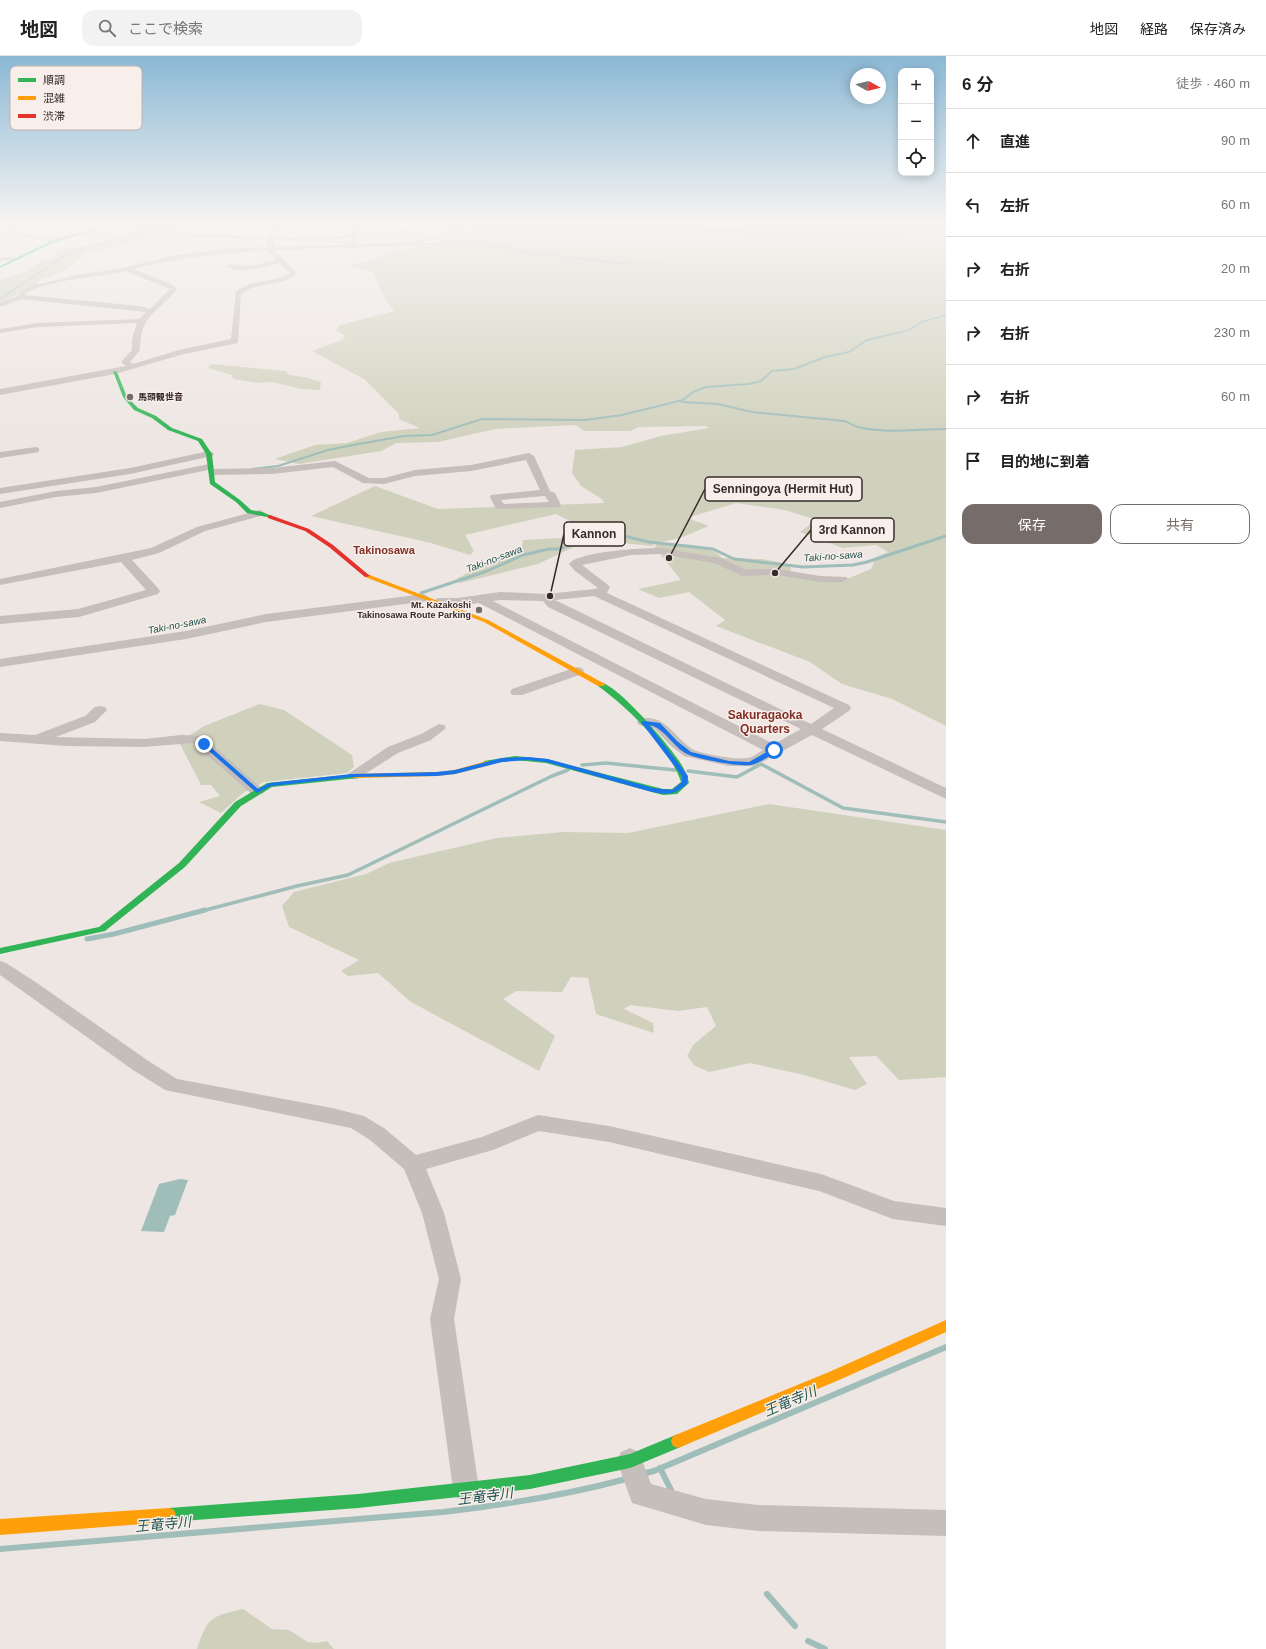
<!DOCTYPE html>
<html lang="ja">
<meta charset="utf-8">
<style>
:root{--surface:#fff;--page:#f2f2f2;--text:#222;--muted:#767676;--line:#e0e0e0;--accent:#766c6a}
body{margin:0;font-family:Arial,"Noto Sans JP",sans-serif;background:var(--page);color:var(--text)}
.controls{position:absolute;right:12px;top:12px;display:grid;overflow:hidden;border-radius:8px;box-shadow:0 2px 10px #0003}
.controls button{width:36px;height:36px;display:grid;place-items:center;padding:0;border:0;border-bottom:1px solid var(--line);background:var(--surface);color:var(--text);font:20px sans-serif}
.compass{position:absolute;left:850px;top:12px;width:36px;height:36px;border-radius:50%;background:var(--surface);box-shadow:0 2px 10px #0003;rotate:98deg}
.stop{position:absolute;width:12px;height:12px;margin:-9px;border:3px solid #1a73e8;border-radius:50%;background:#fff}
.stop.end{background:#1a73e8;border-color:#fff;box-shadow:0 1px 4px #0008}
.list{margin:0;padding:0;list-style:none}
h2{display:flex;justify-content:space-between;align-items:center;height:52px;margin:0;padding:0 16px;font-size:17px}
h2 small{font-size:13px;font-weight:400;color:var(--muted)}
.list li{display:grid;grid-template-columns:26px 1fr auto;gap:12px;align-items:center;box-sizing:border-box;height:64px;padding:0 16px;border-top:1px solid var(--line)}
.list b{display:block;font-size:15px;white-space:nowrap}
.list em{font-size:13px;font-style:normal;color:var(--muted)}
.actions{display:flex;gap:8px;padding:12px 16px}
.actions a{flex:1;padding:9px 0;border:1px solid var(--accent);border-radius:12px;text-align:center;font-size:14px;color:var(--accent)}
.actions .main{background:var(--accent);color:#fff}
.icon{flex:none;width:22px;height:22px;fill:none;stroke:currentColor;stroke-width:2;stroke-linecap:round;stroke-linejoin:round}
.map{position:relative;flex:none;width:946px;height:1593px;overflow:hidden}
header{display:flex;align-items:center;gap:24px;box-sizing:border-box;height:56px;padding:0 20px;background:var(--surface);border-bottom:1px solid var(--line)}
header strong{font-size:19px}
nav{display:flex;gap:22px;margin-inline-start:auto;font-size:14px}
.search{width:280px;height:36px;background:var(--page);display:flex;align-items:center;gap:10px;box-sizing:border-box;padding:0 14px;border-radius:12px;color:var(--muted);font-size:15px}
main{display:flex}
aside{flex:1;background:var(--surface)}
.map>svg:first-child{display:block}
.green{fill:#d0d1bd}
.water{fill:#9fbdb9}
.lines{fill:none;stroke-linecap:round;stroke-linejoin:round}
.stream-far5{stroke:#9fbdb9;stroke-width:1.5}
.stream-far4{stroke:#9fbdb9;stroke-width:2}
.stream-far3{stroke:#9fbdb9;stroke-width:3}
.stream-far2{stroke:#9fbdb9;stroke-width:3.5}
.stream-far1{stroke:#9fbdb9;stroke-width:5}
.stream{stroke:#9fbdb9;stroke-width:6}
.street{fill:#c5bebb;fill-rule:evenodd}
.fast{fill:#30b455;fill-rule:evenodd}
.slow{fill:#ff9f0a;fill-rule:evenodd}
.jam{fill:#e5322d;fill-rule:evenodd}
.route{fill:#1a73e8}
.poi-dot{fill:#766c6a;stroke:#f9efea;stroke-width:1.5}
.labels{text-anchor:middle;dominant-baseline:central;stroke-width:3;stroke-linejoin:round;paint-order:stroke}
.far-poi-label{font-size:9px;font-weight:bold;fill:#362b29;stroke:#f9efea;text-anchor:start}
.far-water-label{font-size:10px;font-style:italic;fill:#215551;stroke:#f9efea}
.far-quarter-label{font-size:11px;font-weight:bold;fill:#802f27;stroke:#f9efea}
.neighbourhood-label{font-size:12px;font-weight:bold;fill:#802f27;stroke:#f9efea}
.near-water-label{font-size:14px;font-style:italic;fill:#215551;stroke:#f9efea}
.key{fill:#f9efea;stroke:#beb4b0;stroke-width:1}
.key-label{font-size:11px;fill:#362b29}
.leader{fill:none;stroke:#362b29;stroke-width:1.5}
.callout-dot{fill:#362b29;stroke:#f9efea;stroke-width:1.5}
.callout{fill:#f9efea;stroke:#362b29;stroke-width:1.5}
.callout-label{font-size:12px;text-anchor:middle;font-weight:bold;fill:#362b29}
</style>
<header>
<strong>地図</strong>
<div class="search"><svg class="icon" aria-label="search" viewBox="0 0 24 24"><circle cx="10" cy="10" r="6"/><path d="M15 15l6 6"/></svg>ここで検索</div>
<nav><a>地図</a><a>経路</a><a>保存済み</a></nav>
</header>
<main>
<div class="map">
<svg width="946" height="1593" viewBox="0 0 946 1593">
<rect width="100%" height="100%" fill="#ede6e2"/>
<path class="green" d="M154 166H195L170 173 259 181 258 185 210 181H155L148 185 140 184 85 198 65 215 38 225 37 229 0 247V224L24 216 43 205 58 200 55 194C66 191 76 192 86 191 110 187 133 175 154 166Z
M498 166H946V670L892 643 842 628 810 606 716 570 725 564 689 536 659 542 638 533 681 524 660 498 654 493 657 487C677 489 708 485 722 502L762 503 789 508 793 521 842 525 871 513 876 501 888 496 876 489 843 492 800 476 816 464 785 454 736 447 687 462 709 470 680 482 657 487 652 490 622 487 584 486 538 508 460 527 456 523 522 490 523 484 561 482 582 471 556 458 465 479 474 495 470 499 431 487 311 460 375 430 438 453 604 447 602 443 581 430 572 417 575 394 622 391 661 380 709 372 706 370 639 371 630 375H584L576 369 495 373 438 386 396 387 381 395 299 408 275 403 315 389 347 387 381 376 420 372 399 363V358L364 323 312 295 342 284 345 280 336 274 340 269 395 255C385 247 380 229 374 217L348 209 372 205 401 193 433 188 461 174Z
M211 308 286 315 289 319 305 321 321 326 320 334 302 333 272 326 258 327 233 323 232 319 208 312Z
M260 648 284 654 352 699 354 711 347 717 264 726 243 737 221 757 199 746 220 740 211 729H201L179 686 204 670Z
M769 748 946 774V1021L899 1024 876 1000 849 1001 867 1028 855 1034 804 1019 750 1007 709 1016 695 1010 687 1000 693 989 716 970 707 951 678 955 630 949 624 953 653 967 654 977 596 958 588 922 571 921 562 936 516 935 503 943 555 980 539 1015 411 946 378 917 348 920 341 915 359 904 289 871 282 850 294 836 366 818 389 807 497 782 563 776 628 777Z
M243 1553 272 1573 289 1574 308 1586 317 1587 327 1585 334 1593H197C207 1562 211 1560 243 1553Z"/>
<path class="water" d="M180 1123 188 1124 175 1159 170 1160 164 1176 141 1175 159 1128Z"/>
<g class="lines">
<path class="stream-far5" d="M576 166 683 170 693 173 764 177 899 180
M142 174 167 166
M155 178 311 184 488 167 518 166
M325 185 350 187
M405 189 471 186 490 188 535 198 628 208H666
M0 243 69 197 133 177H145
M897 277 909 274 922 266 946 259"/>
<path class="stream-far4" d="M682 346 718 348 752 356 844 365C849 366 853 370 858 371 887 378 917 373 946 373
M252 413 278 410 328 394 353 389 404 380 432 379 482 363 585 364 622 359 683 344 693 336 706 331 749 328 761 325 772 315 794 313 825 301 849 296 867 284 901 276"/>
<path class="stream-far3" d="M421 537 487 515 523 499 549 493H559L603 475 649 486 713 493 734 503 803 511 853 509 867 506 946 480"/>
<path class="stream-far2" d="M582 709 606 707 675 714
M688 715 737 721 761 708 843 752 946 766
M202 855 297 830 348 819 552 720 568 714"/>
<path class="stream-far1" d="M87 883 114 878 205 854"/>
<path class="stream" d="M660 1412 671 1434
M642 1418 654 1415 946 1291
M0 1493 443 1456C505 1449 566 1439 626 1423
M767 1538 795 1570
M808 1585 825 1593"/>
<path class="street" d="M44 166H58L21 172 11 177 54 183 57 185 56 186 2 178 9 174 6 172 7 171Z
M280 166H286L272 181 274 191 352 188 350 186 353 175 361 166H367L359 175 356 185 359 188C384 187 410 188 434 181 449 176 464 164 481 166L454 175 438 183 405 190 274 194 297 217C283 232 258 224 241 238L238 287 184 298 115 318 0 339V333L126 310 121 306 132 294V283L137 267 38 271 0 277V273L38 267 139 263 146 256 21 243 0 251V246L18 240 23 234 36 229 76 219 118 213 172 200 229 192 267 191 266 181ZM268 195 276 204 251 210 229 208 226 210C238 219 265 211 279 207L290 217C273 228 252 222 236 236L231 283 179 294 133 308 130 306 140 294C140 258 158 257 177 233L173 229 134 213C178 202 222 196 268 195ZM126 215 170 233 150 253 140 250 25 239C37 225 106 220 126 215Z
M0 201H14L17 203 14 205H0Z
M36 391 39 392V396L0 402V396Z
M209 395 212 396 214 398 212 400 130 418 0 438V432L130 412Z
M529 397 534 400 550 435 555 437 561 449 560 451 496 453 490 441 491 439 540 434 526 404 471 415 415 420 384 428 363 427 333 411 272 418 212 419 209 418 208 414 96 437 56 441 0 452V446L56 435 96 431 209 408 212 409 214 411 212 413 272 412 335 405 369 422H384L415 414 471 409ZM545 440 549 446 504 448 501 444Z
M260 454 265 457 264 459 205 475 159 497 132 504 158 532 160 535 158 538 79 561 0 568V560L78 553 146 534 121 506 0 529V523L151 492 197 471Z
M661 492 721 502 744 513H777L820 520 846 521 848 523 842 526H820L777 519 742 520 714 507 661 498 631 499 582 509 608 529 610 531 607 537 849 649 851 652 849 655 822 673 946 732V743L812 679 755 710H729L684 700 670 689 654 672 639 669 637 666 639 663C665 657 674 681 692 693 701 698 736 704 747 702 752 702 758 697 763 694L479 547C469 548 438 554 432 546L438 542H458L500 536 546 538 595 533 598 532 575 515 569 508C579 495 644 492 661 492ZM594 540 834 652 811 668 555 544ZM500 544 543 545 548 551 801 673 774 688 493 545Z
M424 538 430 542 428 545 266 566 186 583 0 611V603L186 575 266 558Z
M577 611 582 612 584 615 582 618 522 639H512L510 636 512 633Z
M100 650 105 651 107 654 95 666 56 681 144 683 181 679 202 680 265 735 262 738H252L193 687 144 691 66 690 0 685V677L35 679 85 660 95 651Z
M439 668 444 669 446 672 431 684 398 697 357 723H347L345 720 388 691 421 678Z
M0 905 6 907 37 927 147 1004 177 1023 332 1052 364 1060 384 1072 416 1099 482 1081 538 1059 609 1070 821 1118 894 1145 946 1152V1170L893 1163 819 1135 609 1086 539 1075 493 1094 426 1113 444 1157 461 1223 454 1263 479 1433 475 1442 466 1446 457 1442 453 1433 430 1263 439 1223 422 1157 404 1113 370 1084 351 1072 165 1034 133 1014 0 919Z
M630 1392 639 1396 651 1428 706 1443 758 1449 946 1454V1480L758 1475 706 1469 632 1447 617 1405 621 1396Z"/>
<path class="fast" d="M118 166H122L55 186 0 212V210L53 184Z
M113 315 117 316 127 341 138 352 156 360 172 372 202 383 212 398 215 426 240 444 251 454 262 456 272 460V462L247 457 236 446 210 428 206 398 198 385 168 374 152 362 134 354 123 341Z
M598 626C614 624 668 688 677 702 683 710 687 718 689 727L677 738 663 739 546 707 515 704 484 709 483 707 484 705 515 700 546 703 663 733H672L681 726C671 693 626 650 598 630Z
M355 718 359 720 358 722 272 731 241 750 185 811 105 875 0 898V892L99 871 179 807 235 746 267 727Z
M678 1378 683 1380 685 1385 683 1390 630 1412 530 1433 358 1452 169 1466 164 1464 162 1459 164 1454 169 1452 358 1438 530 1419 630 1398Z"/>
<path class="slow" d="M367 518 488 564 605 628 604 630H598L484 566 365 521V519Z
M487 705 491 707 490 709 455 718 437 720 355 722 351 720 355 718 437 716 454 714Z
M946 1264V1276L839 1324 683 1390 678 1392 673 1390 671 1385 673 1380 829 1316Z
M169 1452 174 1454 176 1459 174 1464 169 1466 0 1479V1463Z"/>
<path class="jam" d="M270 459 309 473 333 489 370 520 365 521 329 491 305 475 268 462V460Z"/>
</g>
<linearGradient id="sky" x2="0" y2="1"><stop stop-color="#8bb8d5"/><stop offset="0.43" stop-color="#f7f4f2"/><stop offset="1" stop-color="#f7f4f2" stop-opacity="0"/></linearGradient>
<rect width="946" height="389" fill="url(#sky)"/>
<path class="route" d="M644 665 660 667 677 685 691 696 729 705 749 706 772 693 777 694C772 699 758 708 751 709 740 711 697 703 687 698 673 691 664 671 649 669L688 720 687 728C674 739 669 739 652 736L546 706 528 704 502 706 455 718 437 720 352 721 300 727 271 730 257 737 201 688 206 687 258 733 270 727 352 718 437 716 455 714 502 702 528 701 548 703 653 732 672 734 682 726V720L641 666Z"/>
<g class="poi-dot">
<circle cx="130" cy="341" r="4"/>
<circle cx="479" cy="554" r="4"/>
</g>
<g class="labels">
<g class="far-poi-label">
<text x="138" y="341">馬頭観世音</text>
<text x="471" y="549" text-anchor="end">Mt. Kazakoshi<tspan x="471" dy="10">Takinosawa Route Parking</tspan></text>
</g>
<g class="far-water-label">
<text transform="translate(833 500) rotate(-4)">Taki-no-sawa</text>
<text transform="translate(494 503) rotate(-21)">Taki-no-sawa</text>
<text transform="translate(177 569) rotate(-11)">Taki-no-sawa</text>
</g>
<g class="far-quarter-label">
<text x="384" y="494">Takinosawa</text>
</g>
<g class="neighbourhood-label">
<text x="765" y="659">Sakuragaoka<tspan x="765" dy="14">Quarters</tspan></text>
</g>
<g class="near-water-label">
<text transform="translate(790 1345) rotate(-23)">王竜寺川</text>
<text transform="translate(485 1440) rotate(-7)">王竜寺川</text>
<text transform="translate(163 1468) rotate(-5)">王竜寺川</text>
</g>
</g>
<rect x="10" y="10" width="132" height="64" rx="6" class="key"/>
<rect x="18" y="22" width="18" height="4" fill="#30b455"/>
<rect x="18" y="40" width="18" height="4" fill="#ff9f0a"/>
<rect x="18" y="58" width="18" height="4" fill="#e5322d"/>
<g class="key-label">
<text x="43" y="28">順調</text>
<text x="43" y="46">混雑</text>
<text x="43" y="64">渋滞</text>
</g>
<path class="leader" d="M669 502L705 433M775 517L811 474M550 540L564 478"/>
<g class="callout-dot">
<circle cx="669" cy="502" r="4"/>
<circle cx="775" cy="517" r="4"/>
<circle cx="550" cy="540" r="4"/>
</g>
<g class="callout">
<rect x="705" y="421" width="157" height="24" rx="4"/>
<rect x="811" y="462" width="83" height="24" rx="4"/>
<rect x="564" y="466" width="61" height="24" rx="4"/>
</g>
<g class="callout-label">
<text x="783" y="437">Senningoya (Hermit Hut)</text>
<text x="852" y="478">3rd Kannon</text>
<text x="594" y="482">Kannon</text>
</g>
</svg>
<div class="controls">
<button>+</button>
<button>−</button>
<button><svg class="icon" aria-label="locate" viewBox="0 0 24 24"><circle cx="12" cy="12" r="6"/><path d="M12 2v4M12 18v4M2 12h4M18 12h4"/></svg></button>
</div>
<svg class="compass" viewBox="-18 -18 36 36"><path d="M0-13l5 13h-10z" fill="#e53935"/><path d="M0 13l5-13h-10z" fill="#767676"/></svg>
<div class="stop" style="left:774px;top:694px"></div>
<div class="stop end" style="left:204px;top:688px"></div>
</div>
<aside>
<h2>6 分<small>徒歩 · 460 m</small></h2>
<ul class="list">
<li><svg class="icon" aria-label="ahead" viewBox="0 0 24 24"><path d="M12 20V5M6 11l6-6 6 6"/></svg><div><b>直進</b></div><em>90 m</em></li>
<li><svg class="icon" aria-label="left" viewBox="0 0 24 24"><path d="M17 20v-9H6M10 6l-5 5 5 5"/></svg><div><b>左折</b></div><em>60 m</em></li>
<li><svg class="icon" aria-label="right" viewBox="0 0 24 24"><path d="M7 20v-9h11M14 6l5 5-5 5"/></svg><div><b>右折</b></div><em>20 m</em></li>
<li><svg class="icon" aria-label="right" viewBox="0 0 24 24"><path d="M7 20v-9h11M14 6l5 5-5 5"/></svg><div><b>右折</b></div><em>230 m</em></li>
<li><svg class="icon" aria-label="right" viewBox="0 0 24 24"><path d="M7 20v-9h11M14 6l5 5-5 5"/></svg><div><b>右折</b></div><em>60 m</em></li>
<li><svg class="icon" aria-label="arrive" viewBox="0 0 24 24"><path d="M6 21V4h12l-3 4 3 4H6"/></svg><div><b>目的地に到着</b></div></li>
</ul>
<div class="actions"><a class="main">保存</a><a>共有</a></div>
</aside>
</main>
